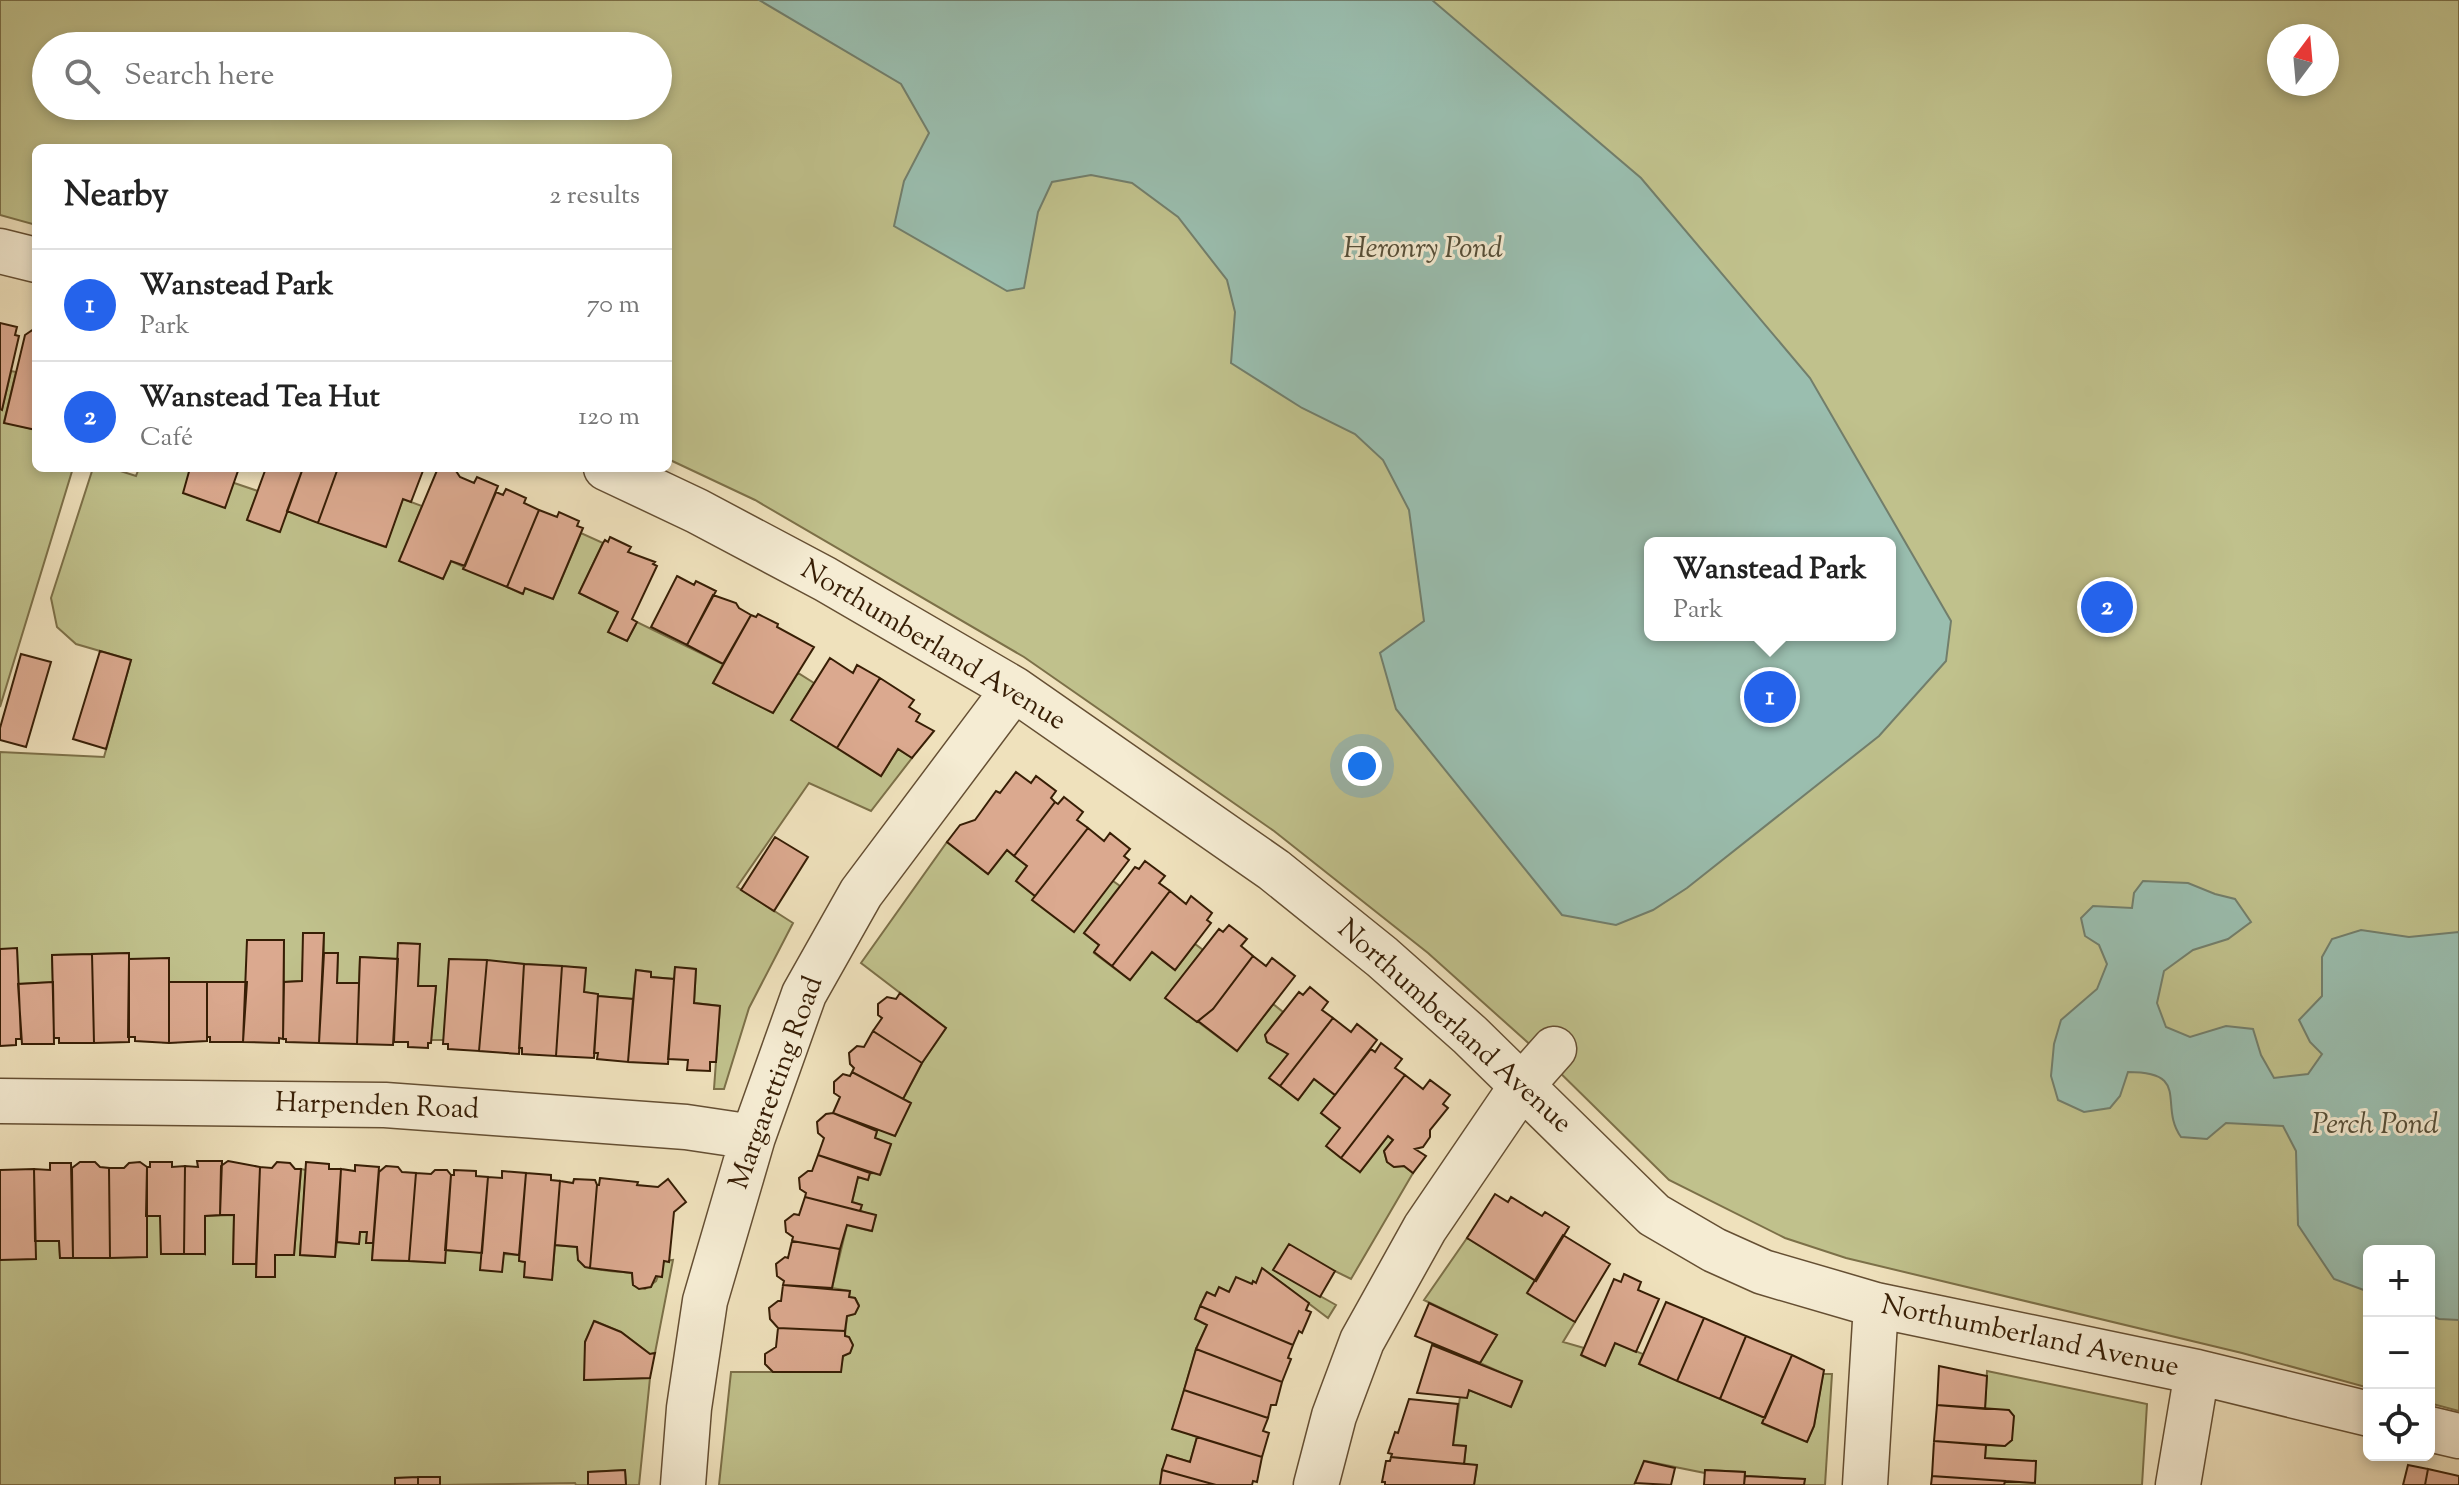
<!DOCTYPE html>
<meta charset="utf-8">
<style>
:root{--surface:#fff;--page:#f2f2f2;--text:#222;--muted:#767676;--line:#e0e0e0;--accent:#2563eb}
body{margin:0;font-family:"Sorts Mill Goudy",serif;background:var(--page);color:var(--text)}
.controls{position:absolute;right:24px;bottom:24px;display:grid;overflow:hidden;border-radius:12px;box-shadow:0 4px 12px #0003}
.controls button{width:72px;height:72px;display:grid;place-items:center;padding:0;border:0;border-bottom:2px solid var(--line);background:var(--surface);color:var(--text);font:40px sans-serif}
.compass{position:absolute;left:2267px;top:24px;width:72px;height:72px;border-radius:50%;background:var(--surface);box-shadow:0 4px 12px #0003;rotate:16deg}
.you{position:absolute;left:1362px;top:766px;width:28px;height:28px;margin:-20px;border:6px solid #fff;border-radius:50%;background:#1a73e8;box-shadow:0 0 0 12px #1a73e833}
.badge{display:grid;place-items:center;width:52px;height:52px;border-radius:50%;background:var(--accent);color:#fff;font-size:26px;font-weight:700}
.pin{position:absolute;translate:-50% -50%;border:4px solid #fff;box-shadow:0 2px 8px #0006}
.popup{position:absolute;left:1644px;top:537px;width:252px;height:104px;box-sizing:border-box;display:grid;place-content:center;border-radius:12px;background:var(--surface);filter:drop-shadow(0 2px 6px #0005);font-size:26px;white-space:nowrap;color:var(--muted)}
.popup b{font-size:30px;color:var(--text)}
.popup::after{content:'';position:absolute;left:50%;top:100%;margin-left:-16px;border:16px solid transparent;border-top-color:var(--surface)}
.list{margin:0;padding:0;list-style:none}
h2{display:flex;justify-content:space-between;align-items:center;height:104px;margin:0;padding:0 32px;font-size:34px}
h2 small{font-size:26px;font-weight:400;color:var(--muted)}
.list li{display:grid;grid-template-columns:52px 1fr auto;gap:24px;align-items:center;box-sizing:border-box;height:112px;padding:0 32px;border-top:2px solid var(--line)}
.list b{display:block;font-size:30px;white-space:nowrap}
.list p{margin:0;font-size:26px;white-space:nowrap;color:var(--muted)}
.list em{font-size:26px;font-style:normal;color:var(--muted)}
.icon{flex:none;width:44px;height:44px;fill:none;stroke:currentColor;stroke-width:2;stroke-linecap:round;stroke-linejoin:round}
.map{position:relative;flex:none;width:2459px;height:1485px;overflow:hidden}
.search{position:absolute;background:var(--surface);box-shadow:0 4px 12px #0003;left:32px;top:32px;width:640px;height:88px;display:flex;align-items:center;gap:20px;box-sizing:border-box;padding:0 28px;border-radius:44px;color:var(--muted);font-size:30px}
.panel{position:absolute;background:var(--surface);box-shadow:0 4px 12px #0003;left:32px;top:144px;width:640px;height:328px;border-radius:12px}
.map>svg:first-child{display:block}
.green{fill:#c0c18c;stroke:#7c7048;stroke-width:2;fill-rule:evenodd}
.water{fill:#9abeaf;stroke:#727e6b;stroke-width:2;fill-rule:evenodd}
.building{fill:#dba98f;stroke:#371e05;stroke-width:2}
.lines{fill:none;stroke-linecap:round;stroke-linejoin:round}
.minor-casing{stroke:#654f33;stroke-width:47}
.minor{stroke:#f5ecd3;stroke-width:44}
.labels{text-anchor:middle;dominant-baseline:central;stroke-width:6;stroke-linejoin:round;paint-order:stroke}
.street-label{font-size:28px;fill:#371e05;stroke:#f5ecd3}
.water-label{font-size:30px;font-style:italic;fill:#554e38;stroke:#f5ecd3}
</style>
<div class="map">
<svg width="2459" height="1485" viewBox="0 0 2459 1485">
<rect width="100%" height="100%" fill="#efe1bc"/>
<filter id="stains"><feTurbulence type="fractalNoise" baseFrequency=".0025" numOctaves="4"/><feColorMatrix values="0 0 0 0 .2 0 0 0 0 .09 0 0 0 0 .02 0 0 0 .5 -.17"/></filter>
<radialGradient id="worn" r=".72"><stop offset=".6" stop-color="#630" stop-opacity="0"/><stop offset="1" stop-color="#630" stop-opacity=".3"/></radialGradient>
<path class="green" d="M0 0H2459V1411L2429 1403V1251H2369V1388L2242 1353 1846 1258 1785 1238 1669 1180 1545 1058 1428 953 1274 831 1024 657 755 500 668 459V148H36V225L0 215ZM2279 36H2327V84H2279ZM46 46H658V106H46ZM1650 543H1890V635H1650Z
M11 371 16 372 4 422 36 430V468H73L0 707V409H2Z
M93 468H111L136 476 139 468H190L258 491 247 520 279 532 287 511 385 547 403 499 422 506 400 561 443 579 451 561 522 594 525 588 553 599 581 533 603 543 579 593 618 612 609 632 627 641 637 622 723 664 713 683 773 713 798 673 814 683 792 720 881 776 898 749 912 758 871 811 809 783 737 887 793 923 749 1008 724 1089H714L720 1006 694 1003 696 969 675 968 674 979 651 977V972L636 970 633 999 598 996V994L584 992 585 968 449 959 444 1040H431L436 987 418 986 419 944 399 943 398 959 360 957 359 983H337L338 953H324V933H304L302 981 284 982V940H247V982H169V959H129V953L52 955 53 982 18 984 17 949H0V752L104 757 131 660 76 644 57 627 51 598Z
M947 842 988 874 1007 850 1027 866 1016 881 1035 896 1113 881 1120 886 1084 933 1099 945 1094 953 1130 980 1152 952 1175 970 1195 944 1203 950 1166 998 1237 1051 1273 1004 1283 1012 1265 1035 1267 1042 1288 1054 1270 1078 1298 1100 1314 1079 1335 1095 1321 1113 1340 1128 1360 1172 1388 1136 1393 1140 1384 1151 1387 1162 1394 1167 1404 1166 1413 1173 1351 1279 1335 1271 1274 1270 1336 1305 1328 1318 1263 1269 1256 1283 1253 1281 1252 1284 1229 1292 1219 1287 1215 1296 1206 1293 1195 1319 1207 1325 1196 1349 1173 1428 1197 1437 1190 1462 1167 1455 1160 1485H719L731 1372H840L843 1356 850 1353 853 1345 849 1337 845 1336 847 1316 855 1314 859 1305 855 1298 849 1297 850 1291 832 1288 847 1225 871 1231 876 1216 860 1211 861 1205 852 1202 858 1177 868 1180 870 1173 881 1174 891 1144 875 1138 878 1128 895 1136 910 1103 903 1099 922 1063 946 1028 861 963Z
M301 1169 306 1170 300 1255 335 1257 337 1242 359 1244 360 1232H367L366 1243H373L372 1260 444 1262 445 1250 519 1255V1261L525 1262V1277L552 1279 555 1245 577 1247C575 1274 611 1270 632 1273L633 1285 645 1289 656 1281 664 1261 673 1260 655 1353 650 1354 621 1332 595 1321 585 1342V1380L650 1378 639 1485H626L625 1470 588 1472V1485H576L575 1483 440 1485 439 1477 395 1478V1485H0V1260L35 1241H59L60 1258 146 1257V1216H160L205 1254V1216L234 1215 233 1264H256V1277H275V1255H294Z
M1467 1238 1536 1281 1528 1294 1575 1322 1563 1342 1584 1348 1582 1356 1605 1366 1615 1343 1643 1354 1639 1364 1765 1418 1763 1424 1807 1442 1814 1426 1823 1374H1832L1825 1485H1804V1479L1745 1476V1472L1706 1470 1705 1473 1645 1461 1634 1485H1474L1477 1466 1464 1464 1466 1446 1453 1445 1460 1397H1467L1469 1390 1511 1407 1522 1382 1480 1363 1497 1335 1424 1300Z
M1987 1371 2147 1404 2142 1485H2004L2005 1481 1985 1458 1986 1445 2004 1446 2012 1440 1985 1409Z"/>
<path class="water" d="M759 0H1432L1641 178 1810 378 1951 621 1946 661 1879 736 1687 888 1653 910 1616 925 1562 915 1396 709 1380 653 1424 621 1409 510 1383 460 1355 434 1302 408 1231 363 1235 312 1227 280 1178 217 1132 183 1091 175 1052 182 1038 212 1024 288 1007 291 894 226 904 181 929 133 901 84ZM1650 543H1890V635H1650Z
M2143 881 2188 883 2215 894 2235 899 2251 922 2228 939 2193 950 2164 971 2157 1003 2166 1027 2190 1037 2226 1026 2253 1029 2261 1055 2274 1078 2308 1074 2322 1054 2310 1042 2299 1020 2322 996V957L2332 939 2361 930 2409 937 2459 932V1320L2439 1319 2429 1315V1251H2369V1292L2334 1279 2298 1225 2296 1151 2283 1126 2226 1123 2207 1139 2181 1137C2158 1105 2192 1072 2128 1072L2120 1096 2110 1108 2084 1112 2058 1100 2051 1076 2054 1044 2061 1020 2097 989 2107 964 2099 945 2085 936 2081 918 2093 906 2132 908 2134 893Z"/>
<path class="building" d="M0 323 17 327 15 335 19 336 2 410 0 409Z
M34 329 36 330V430L4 423 25 335Z
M190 468H239L225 508 183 493Z
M266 468H303L280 532 247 520Z
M303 468H338L318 523 287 511Z
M338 468H424L411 502 403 499 386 547 318 523Z
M438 468H454L460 477 474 483 477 477 498 486 465 566 451 561 443 579 399 561Z
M506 489 526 498 524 503 539 510 507 587 463 569 496 492 503 495Z
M539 510 557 517 559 512 579 521 577 526 583 528 553 599 525 588 523 594 507 587Z
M610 537 631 547 628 552 655 562 653 564 657 566 632 619 637 622 627 641 608 632 618 612 579 593 603 543 605 540 608 542Z
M677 576 694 585 696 581 716 591 687 645 651 627Z
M2092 584 2134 605 2122 630 2080 609Z
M713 595 736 603 739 608 751 615 723 664 687 645Z
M758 614 778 624 777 627 814 647 773 713 713 683 751 615 756 617Z
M100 651 131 660 106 749 73 739Z
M21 654 51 662 26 747 0 740V728Z
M830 658 853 673 857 665 880 678 837 748 791 720Z
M880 678 914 700 909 707 920 714 916 721 934 731 912 758 898 749 881 776 837 748Z
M1016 772 1031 783 1036 776 1056 791 1051 798 1055 802 1014 856 1007 850 988 874 947 842 960 825 975 820 996 791 1000 793Z
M1064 797 1083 812 1077 820 1088 828 1035 896 1016 881 1027 866 1014 856 1055 802 1058 804Z
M1088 828 1104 841 1110 833 1130 849 1124 856 1129 860 1074 932 1032 900Z
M775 837 808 857 774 911 741 890Z
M1145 861 1165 876 1159 883 1170 891 1112 966 1094 952 1099 945 1084 933 1135 867 1139 869Z
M1170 891 1186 904 1191 896 1212 913 1207 920 1211 923 1175 970 1152 952 1130 980 1112 966Z
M1229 925 1247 939 1241 946 1253 956 1213 1009 1197 1022 1165 998 1219 929 1223 932Z
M303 933H324L319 1043 286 1042V1039H283L284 982 302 981Z
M247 940H284L283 1039 279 1038V1043L243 1042Z
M398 943 420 944 418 986H436L431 1043H428V1048L408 1047V1042H394Z
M17 948 21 1039H16V1045L0 1046V949Z
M129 953V1042L94 1043 92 954Z
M324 953H338L337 983H359L357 1044 319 1043Z
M92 954 94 1043H59V1038H54L52 955Z
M1253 956 1266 966 1272 958 1295 976 1237 1051 1198 1021 1213 1009Z
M360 957 398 959 393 1045 357 1044Z
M169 958V1043L135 1041V1037H128L129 959Z
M449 959 487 960 479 1051 448 1049V1044H443Z
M487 960 524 964 519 1054 479 1051Z
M524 964 562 966 556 1056 522 1054V1048H519Z
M562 966 586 968 584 992 598 994 594 1058 556 1056Z
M675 967 696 969 694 1003 720 1006 716 1062H710V1071L687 1070 688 1060 668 1059Z
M636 970 651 972V977L674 979 668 1064 628 1062Z
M53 982 54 1044H22L18 984Z
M169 982H207V1041L169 1043Z
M207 982H247L243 1042H210V1037H207Z
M1310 987 1328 1002 1322 1010 1333 1018 1280 1086 1269 1078 1288 1054 1267 1042 1265 1035 1299 992 1303 995Z
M900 993 946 1028 922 1063 873 1031 882 1018 878 1015V1004L887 997 896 999Z
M598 996 633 999 628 1062 597 1059 598 1053H594Z
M1333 1018 1351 1032 1357 1024 1377 1040 1335 1095 1314 1079 1298 1100 1280 1086Z
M873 1031 922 1063 903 1099 852 1072 854 1068 850 1064 849 1053 857 1046 864 1047Z
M1381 1043 1402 1059 1395 1068 1405 1075 1341 1158 1326 1146 1340 1128 1321 1113 1371 1049 1375 1052Z
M852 1072 911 1103 895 1136 833 1113 840 1097 834 1093V1082L843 1074 850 1076Z
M1405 1075 1423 1089 1430 1080 1450 1095 1443 1104 1448 1108 1430 1130V1137L1423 1147 1415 1149 1426 1156 1413 1173 1404 1166 1394 1167 1387 1162 1384 1151 1393 1140 1388 1136 1360 1172 1341 1158Z
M833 1113 877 1131 875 1138 891 1144 880 1175 818 1155 824 1138 818 1133 817 1122 826 1114Z
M818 1155 870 1173 868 1180 858 1177 852 1202 862 1205 860 1211 805 1197 806 1193 800 1189 799 1178 808 1171H812Z
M197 1161H222L220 1215 205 1216V1254H184L185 1166 198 1167Z
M228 1161 260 1167 256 1264H233L234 1215H220L221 1166Z
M80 1162H95L100 1167 109 1168 110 1258H73L72 1168Z
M140 1162 147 1167V1257L110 1258 109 1168H124L129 1163Z
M150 1162H172V1167L185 1166 184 1254H161L160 1216H146L147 1167H150Z
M277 1162 290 1163 295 1169H301L294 1255H275V1277H256L260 1167 272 1168Z
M306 1162 329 1164V1169H341L335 1257 300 1255Z
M50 1163H71L73 1258H60L59 1241H35L34 1169 50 1170Z
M355 1165 379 1167 373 1243H366L367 1232H360L359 1244 337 1242 341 1169 355 1171Z
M386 1166 398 1167 402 1172 416 1173 409 1261 372 1260 379 1172Z
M34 1169 36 1259 0 1260V1170Z
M435 1170H447L451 1175 445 1263 409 1261 416 1173 431 1174Z
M454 1170 476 1171V1176L488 1177 482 1253 445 1250 451 1175H454Z
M502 1171 526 1173 519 1255 504 1253 502 1272 480 1270 488 1177 502 1178Z
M526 1173 551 1175V1180L560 1181 552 1280 524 1277 525 1262 519 1261Z
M600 1178 638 1182 637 1185 658 1187 668 1179 686 1202 674 1212 669 1262 664 1261 662 1277 656 1276 651 1287 639 1289 633 1285 632 1273 590 1268 597 1185H599Z
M574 1179 595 1180 597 1185 590 1268 585 1267 578 1260 577 1247 555 1245 560 1181 573 1183Z
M1495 1194 1508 1202 1511 1197 1542 1216 1545 1212 1569 1227 1536 1281 1467 1238Z
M805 1197 876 1215 872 1231 847 1225 840 1249 792 1241 793 1237 786 1232 785 1221 794 1214 799 1215Z
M1563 1235 1610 1264 1575 1322 1527 1293Z
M792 1241 840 1249 832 1288 783 1285 784 1281 777 1276 776 1264 785 1257 788 1258Z
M1289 1244 1335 1271 1320 1297 1273 1270Z
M1262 1268 1309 1303 1306 1310 1311 1312 1302 1333 1299 1331 1293 1345 1200 1306 1207 1292 1215 1296 1219 1287 1229 1292 1236 1277 1252 1284 1253 1281 1256 1283Z
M1624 1274 1641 1282 1638 1290 1659 1299 1636 1352 1615 1343 1605 1366 1581 1355 1614 1279 1621 1282Z
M783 1285 850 1291 849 1297 855 1298 859 1306 855 1314 847 1316 845 1331 778 1328 770 1319 769 1308 778 1301H781Z
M1666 1302 1704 1318 1677 1381 1639 1364Z
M1429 1303 1497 1335 1480 1363 1415 1336Z
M1200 1306 1293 1345 1288 1358 1291 1359 1282 1382 1196 1349 1207 1325 1195 1319Z
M1704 1318 1746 1336 1720 1399 1677 1381Z
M594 1321 621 1332 650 1354 655 1353 650 1378 584 1380 585 1342Z
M778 1328 845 1331V1336L849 1337 853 1345 850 1353 843 1356 841 1372H773L765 1364V1354L776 1347Z
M1746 1336 1792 1355 1765 1418 1720 1399Z
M1432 1345 1522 1381 1511 1407 1469 1390 1467 1398 1417 1393Z
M1196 1349 1282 1382 1276 1405H1271L1268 1418 1184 1390Z
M1792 1355 1824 1370 1814 1426 1807 1442 1762 1423Z
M1939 1366 1987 1376 1985 1409 1937 1405Z
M1184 1390 1268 1418 1263 1431 1269 1433 1262 1457 1172 1429Z
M1409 1399 1458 1404 1453 1445 1466 1446 1464 1464 1391 1457 1392 1454 1388 1453 1395 1432 1398 1433Z
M1937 1405 2009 1410 2014 1416 2012 1440 2005 1446 1934 1441Z
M1197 1437 1262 1457 1257 1482 1253 1481 1252 1485H1216L1162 1470 1167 1455 1190 1462Z
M1934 1441 1986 1445 1985 1458 2036 1461 2035 1483 1932 1476Z
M1391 1457 1477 1465 1474 1485H1385V1482H1382L1386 1461H1390Z
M1644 1461 1675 1468 1671 1485 1635 1483Z
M2408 1465 2428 1469 2425 1485H2403Z
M2428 1469 2459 1476V1485H2425Z
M625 1470 626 1485H588V1472Z
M1162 1470 1216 1485H1160Z
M1705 1470 1745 1472 1744 1485H1704Z
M1745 1476 1805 1479 1804 1485H1744Z
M1932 1476 2005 1481 2004 1485H1931Z
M418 1477H440V1485H418Z
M418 1477V1485H395V1478Z"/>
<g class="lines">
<g class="minor-casing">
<path id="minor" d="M0 251 36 260
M606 468 697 511 825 579 1014 689 1274 870 1382 957 1470 1035 1654 1215 1714 1250 1763 1272 1876 1305 2197 1372 2369 1414
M0 1101 385 1105 686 1127 753 1137
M2429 1429 2459 1436
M683 1485 689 1408 705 1301 753 1137 804 994 861 893 1014 689
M1316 1485 1334 1416 1362 1341 1425 1228 1523 1084 1554 1049
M1865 1485 1876 1305
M2178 1485 2197 1372"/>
</g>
<use href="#minor" class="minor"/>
</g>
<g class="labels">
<g class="street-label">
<text transform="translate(933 646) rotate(31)">Northumberland Avenue</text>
<text transform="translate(1454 1027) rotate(42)">Northumberland Avenue</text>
<text transform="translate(777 1083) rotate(-70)">Margaretting Road</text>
<text transform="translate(377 1107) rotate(2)">Harpenden Road</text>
<text transform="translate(2030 1337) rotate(12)">Northumberland Avenue</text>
</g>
<g class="water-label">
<text x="1423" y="249">Heronry Pond</text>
<text x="2375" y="1125">Perch Pond</text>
</g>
</g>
<rect width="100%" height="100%" filter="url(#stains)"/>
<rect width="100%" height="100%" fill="url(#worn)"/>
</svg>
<div class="controls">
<button>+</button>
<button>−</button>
<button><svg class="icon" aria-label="locate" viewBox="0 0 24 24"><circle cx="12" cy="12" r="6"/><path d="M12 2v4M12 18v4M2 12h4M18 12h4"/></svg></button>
</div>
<svg class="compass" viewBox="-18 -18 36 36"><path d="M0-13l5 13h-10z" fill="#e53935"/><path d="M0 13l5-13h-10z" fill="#767676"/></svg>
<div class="you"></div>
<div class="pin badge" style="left:1770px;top:697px">1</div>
<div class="popup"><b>Wanstead Park</b>Park</div>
<div class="pin badge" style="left:2107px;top:607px">2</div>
<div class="search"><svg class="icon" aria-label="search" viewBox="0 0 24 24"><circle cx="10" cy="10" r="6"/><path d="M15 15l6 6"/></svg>Search here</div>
<section class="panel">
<h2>Nearby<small>2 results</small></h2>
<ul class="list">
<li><span class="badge">1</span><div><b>Wanstead Park</b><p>Park</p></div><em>70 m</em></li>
<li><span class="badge">2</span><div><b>Wanstead Tea Hut</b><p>Café</p></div><em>120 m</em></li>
</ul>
</section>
</div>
